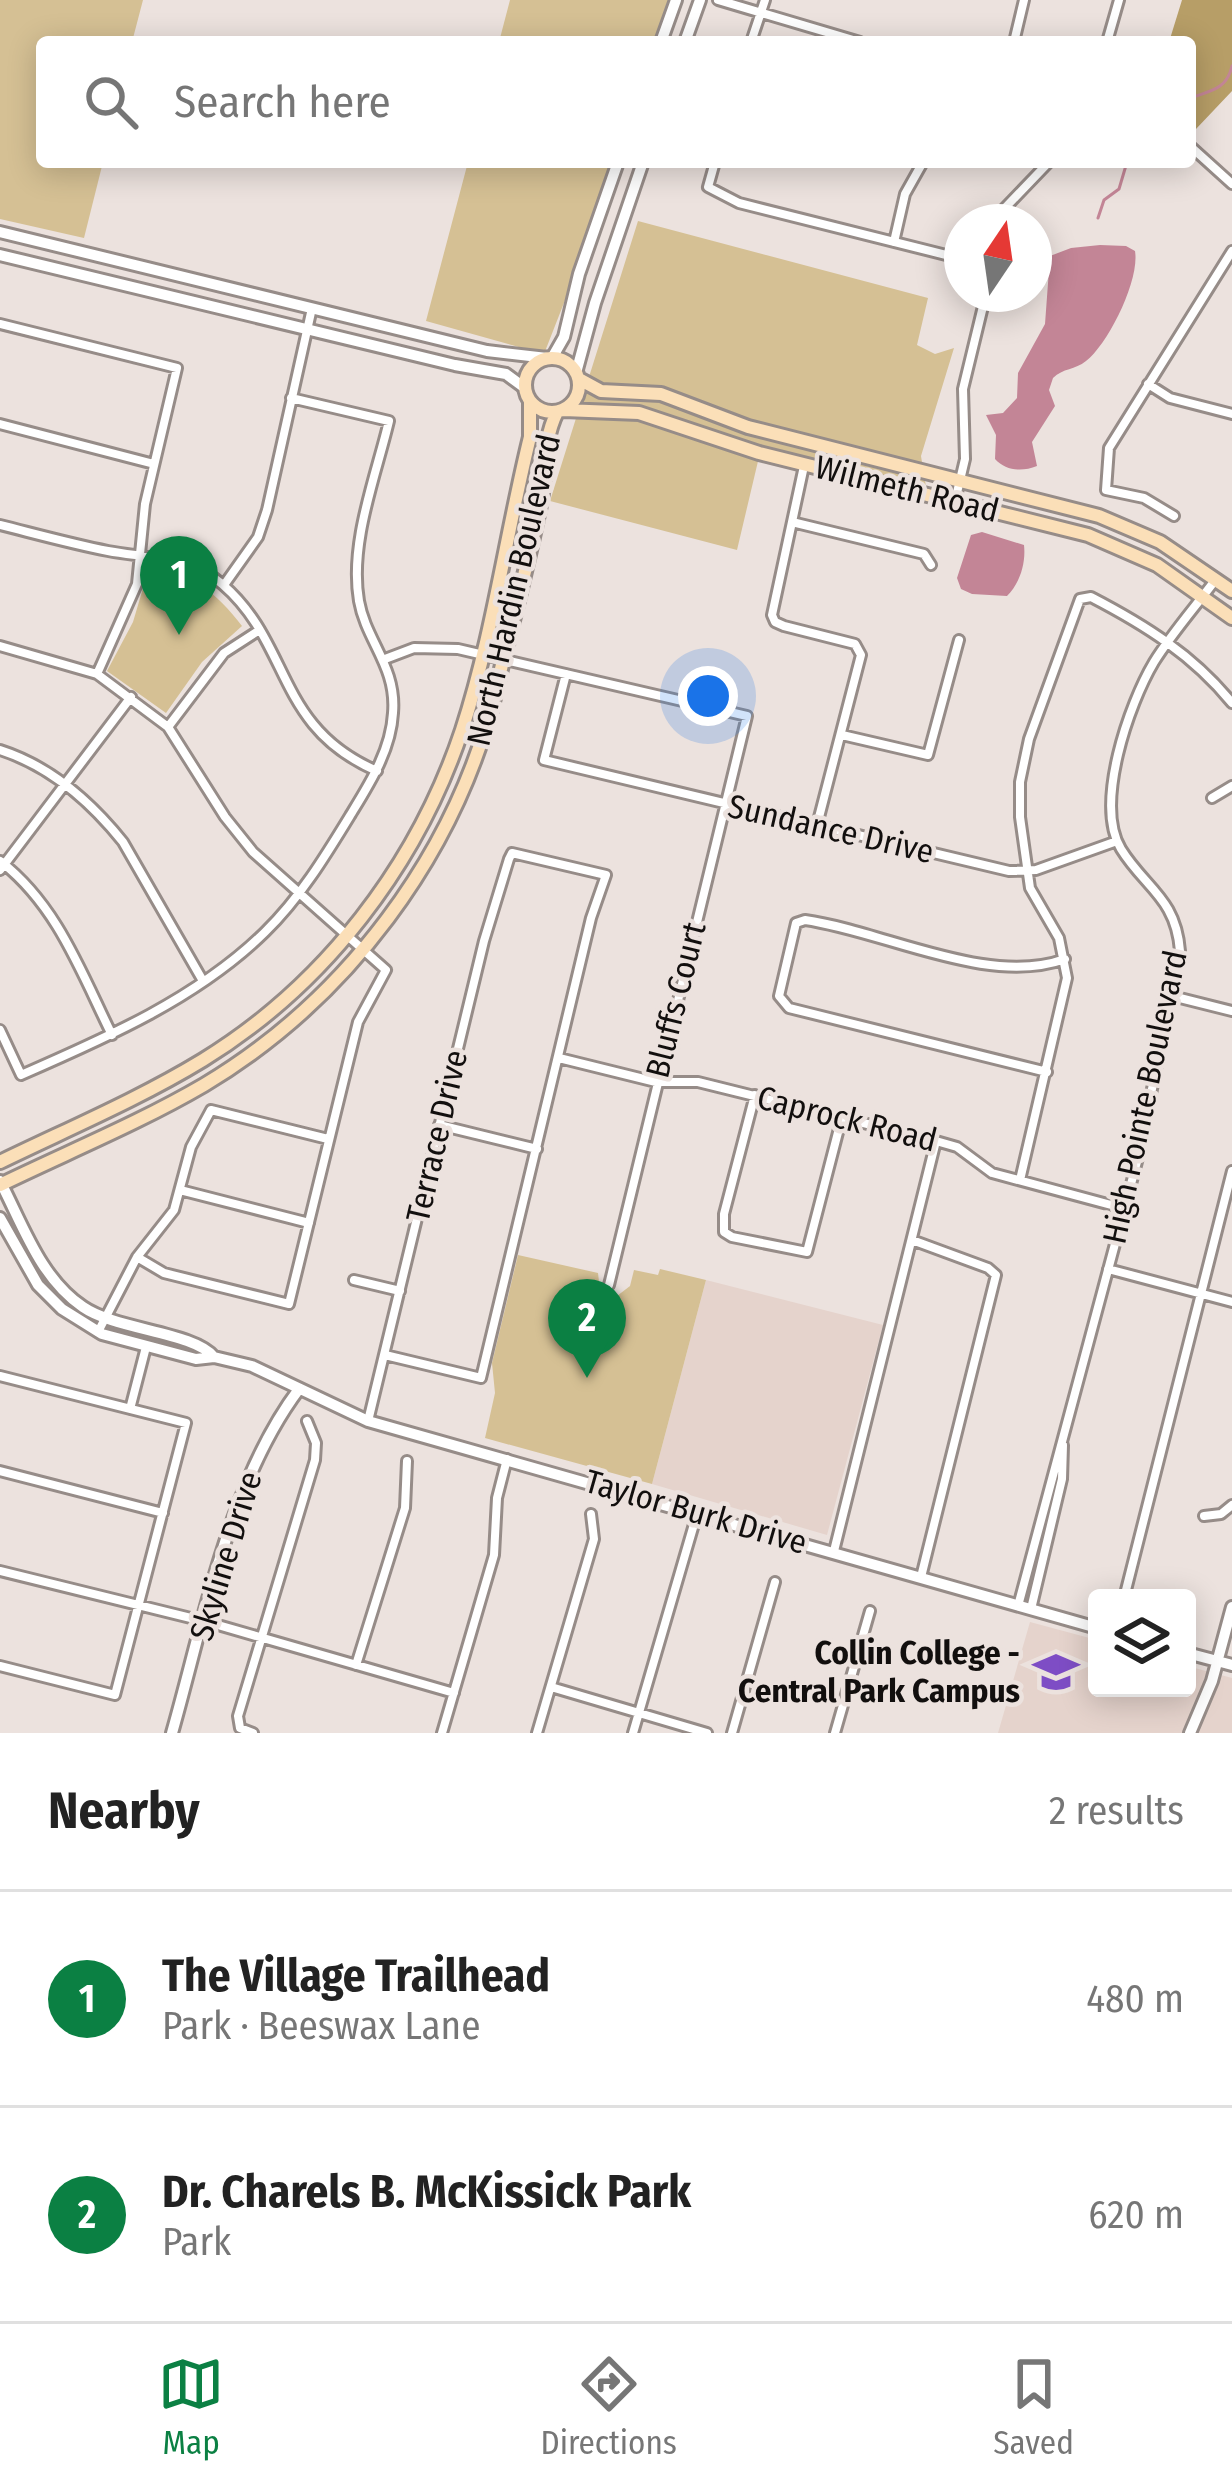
<!DOCTYPE html>
<meta charset="utf-8">
<style>
:root{--surface:#fff;--page:#f6f6f6;--text:#222;--muted:#767676;--line:#e0e0e0;--accent:#0b8043}
body{margin:0;font-family:"Fira Sans Condensed",sans-serif;background:var(--page);color:var(--text)}
.controls{position:absolute;right:36px;bottom:36px;display:grid;overflow:hidden;border-radius:12px;box-shadow:0 6px 30px #0003}
.controls button{width:108px;height:108px;display:grid;place-items:center;padding:0;border:0;border-bottom:3px solid var(--line);background:var(--surface);color:var(--text);font:60px sans-serif}
.compass{position:absolute;left:944px;top:204px;width:108px;height:108px;border-radius:50%;background:var(--surface);box-shadow:0 6px 30px #0003;rotate:13deg}
.you{position:absolute;left:708px;top:696px;width:42px;height:42px;margin:-30px;border:9px solid #fff;border-radius:50%;background:#1a73e8;box-shadow:0 0 0 18px #1a73e833}
.badge{display:grid;place-items:center;width:78px;height:78px;border-radius:50%;background:var(--accent);color:#fff;font-size:39px;font-weight:700}
.pin{position:absolute;translate:-50% -99px;filter:drop-shadow(0 3px 6px #0008)}
.pin::after{content:'';position:absolute;top:63px;width:42px;height:36px;background:inherit;clip-path:polygon(0 0,100% 0,50% 100%)}
.list{margin:0;padding:0;list-style:none}
h2{display:flex;justify-content:space-between;align-items:center;height:156px;margin:0;padding:0 48px;font-size:51px}
h2 small{font-size:39px;font-weight:400;color:var(--muted)}
.list li{display:grid;grid-template-columns:78px 1fr auto;gap:36px;align-items:center;box-sizing:border-box;height:216px;padding:0 48px;border-top:3px solid var(--line)}
.list b{display:block;font-size:45px;white-space:nowrap}
.list p{margin:0;font-size:39px;white-space:nowrap;color:var(--muted)}
.list em{font-size:39px;font-style:normal;color:var(--muted)}
.icon{flex:none;width:66px;height:66px;fill:none;stroke:currentColor;stroke-width:2;stroke-linecap:round;stroke-linejoin:round}
.map{position:relative;flex:none;width:1232px;height:1733px;overflow:hidden}
.search{position:absolute;background:var(--surface);box-shadow:0 6px 30px #0003;left:36px;right:36px;top:36px;height:132px;display:flex;align-items:center;gap:30px;box-sizing:border-box;padding:0 42px;border-radius:12px;color:var(--muted);font-size:45px}
.sheet{height:588px;background:var(--surface)}
nav{display:flex;justify-content:space-around;align-items:center;box-sizing:border-box;height:168px;border-top:3px solid var(--line);background:var(--surface);font-size:33px;color:var(--muted)}
nav a{display:grid;justify-items:center;gap:6px}
nav .on{color:var(--accent)}
.map>svg:first-child{display:block}
.built{fill:#e5d3cc}
.green{fill:#d5c094}
.forest{fill:#b79e67}
.water{fill:#c38596}
.lines{fill:none;stroke-linecap:round;stroke-linejoin:round}
.stream{stroke:#c38596;stroke-width:3}
.minor-casing{stroke:#968c88;stroke-width:14}
.tertiary-casing{stroke:#968c88;stroke-width:16}
.secondary-casing{stroke:#968c88;stroke-width:18}
.minor{stroke:#fff;stroke-width:8}
.tertiary{stroke:#fff;stroke-width:10}
.secondary{stroke:#fbdfb8;stroke-width:12}
.labels{text-anchor:middle;dominant-baseline:central;stroke-width:9;stroke-linejoin:round;paint-order:stroke}
.street-label{font-size:33px;fill:#120f0e;stroke:#ece2de}
.poi-label{font-size:33px;font-weight:bold;fill:#120f0e;stroke:#ece2de;text-anchor:end}
</style>
<div class="map">
<svg width="1232" height="1733" viewBox="0 0 1232 1733">
<rect width="100%" height="100%" fill="#ece2de"/>
<path class="built" d="M706 1280 883 1325 827 1535 652 1484Z
M1030 1622 1097 1640V1688H1187V1666L1232 1678V1733H998Z"/>
<path class="green" d="M0 0H143L132 42H42V162H103L84 238 0 219Z
M510 0H677L662 42H499Z
M468 162H619L544 354 426 321Z
M638 221 928 298 917 345 935 354 954 348 921 456 928 499 759 457 737 550 550 501Z
M149 568C193 574 216 592 242 626L202 662 166 713 107 671 133 622Z
M518 1255 598 1273 600 1290 617 1296 630 1286 634 1270 658 1275 660 1269 706 1280 652 1484 485 1438 495 1393 492 1363Z"/>
<path class="forest" d="M1182 0H1232V91L1196 129 1190 124V42H1169Z"/>
<path class="water" d="M1100 245 1126 246 1135 251C1140 280 1108 344 1086 361 1075 370 1063 368 1053 378L1049 390 1055 406 1032 442 1037 466C1022 472 1006 471 995 459L996 435 986 415 1003 413 1017 398 1018 373 1045 324 1050 256 1071 248Z
M982 532 1024 545C1026 563 1020 583 1007 596L972 594 961 589 957 578 971 535Z"/>
<g class="lines">
<path class="stream" d="M1190 98C1211 91 1227 89 1232 66
M1098 218 1104 200 1119 189 1127 162"/>
<g class="minor-casing">
<path id="minor" d="M718 0 860 42
M751 42 765 0
M1014 42 1024 0
M1107 42 1119 0
M1190 146 1232 184
M715 162 708 187 739 203 962 259
M997 222 1002 211 1049 162
M894 242 905 194 923 162
M0 324 177 368 145 504 137 584 97 674
M1148 384 1170 398 1232 414
M0 424 154 464
M804 466 772 615 775 622 784 626 855 644 861 655 817 825
M955 501 965 459 963 389 986 294
M1174 516 1144 498 1106 490 1109 448 1232 251
M792 522 924 554 931 565
M0 525C36 534 72 544 108 551 145 558 192 557 222 584 292 644 275 727 377 771
M224 585 258 537 267 510 312 308
M0 646 97 674 168 727 225 817 253 852 386 970 358 1022 289 1304 164 1273 137 1257
M385 659 414 648 458 649 747 716 609 1285
M566 674 544 760 1009 871 1036 870 1117 841
M168 727 224 653 258 631
M842 735 928 755 959 640
M0 750C50 766 91 802 123 842L203 981
M1212 798 1232 786
M0 861C57 905 81 972 112 1035
M0 870 131 697
M1172 996 1232 1011
M0 1030 21 1075C106 1038 198 998 265 932 300 898 326 855 351 814 370 783 391 750 393 713 397 667 366 641 359 601 349 543 376 476 389 421L291 398
M559 1058 656 1082H698L936 1141 957 1147 992 1173 1126 1209
M1047 1072 789 1008 779 996 796 923 805 920C884 931 988 987 1065 959
M755 1095 724 1214V1232L732 1237 807 1252 842 1117
M439 1125 537 1149
M1020 1180 1067 978 1059 938 1030 888 1020 817V782L1029 739 1080 599 1091 597C1145 625 1193 655 1232 703
M180 1190 309 1223
M912 1240 988 1268 996 1275 921 1577
M1108 1269 1232 1302
M354 1280 400 1291
M98 1332 137 1257 174 1210 191 1147 211 1110 328 1139
M0 1376 186 1423 115 1695 0 1666
M130 1409 146 1347
M368 1421 484 941 509 859 512 853 606 875 591 918 481 1378 385 1355
M0 1471 163 1513
M1204 1516 1221 1514 1232 1505
M834 1551 936 1141
M0 1571 211 1623 454 1693
M1124 1598 1232 1171
M1018 1606 1138 1158 1180 951C1176 898 1145 888 1121 849 1094 804 1129 704 1154 662 1172 633 1196 606 1216 579
M1031 1609 1062 1479 1063 1445
M356 1665 405 1508 407 1461
M551 1687 707 1733
M253 1733 240 1728 238 1716 315 1460 316 1443 307 1421
M442 1733 494 1555 497 1498 507 1459
M537 1733 594 1539 591 1514
M633 1733 697 1514
M732 1733 775 1582
M835 1733 870 1611"/>
</g>
<g class="tertiary-casing">
<path id="tertiary" d="M661 42 676 0
M685 42 700 0
M0 232 487 351 547 358
M0 255 455 365 506 374 525 388
M552 358 564 337 579 274 618 162
M576 373 595 303 643 162
M0 1181C23 1225 40 1278 83 1307 116 1330 194 1332 214 1357
M0 1218 38 1285 62 1309 102 1334 196 1359 214 1357 252 1366 368 1421 1097 1628
M1187 1653 1232 1665
M172 1733C204 1621 229 1482 299 1389
M1190 1733 1212 1681 1232 1607"/>
</g>
<g class="secondary-casing">
<path id="secondary" d="M525 385a27 27 0 1 1 54 0a27 27 0 1 1-54 0Z
M579 379 601 391 661 394 748 427 1099 516 1160 542 1232 591
M564 410 639 413 759 453 1088 535 1157 565 1232 618
M0 1162C68 1129 139 1099 203 1060 325 985 417 865 462 730 493 635 506 534 530 437V401
M0 1185C68 1152 139 1123 204 1085 346 1000 455 856 495 694 510 630 528 565 541 500 546 469 543 440 557 412"/>
</g>
<use href="#minor" class="minor"/>
<use href="#tertiary" class="tertiary"/>
<use href="#secondary" class="secondary"/>
</g>
<defs>
<g id="university-bare" transform="scale(3.6)"><path d="M0-5L7-2L0 1L-7-2ZM-4 1L0 2.5L4 1V4Q0 6-4 4Z" fill="#7e4dc5" stroke="#ece2de" stroke-width="2.5" paint-order="stroke"/></g>
</defs>
<g fill-rule="evenodd">
<use href="#university-bare" x="1056" y="1672"/>
</g>
<g class="labels">
<g class="street-label">
<text transform="translate(907 489) rotate(14)">Wilmeth Road</text>
<text transform="translate(514 590) rotate(-77)">North Hardin Boulevard</text>
<text transform="translate(831 829) rotate(13)">Sundance Drive</text>
<text transform="translate(676 1000) rotate(-76)">Bluffs Court</text>
<text transform="translate(1145 1097) rotate(-78)">High Pointe Boulevard</text>
<text transform="translate(847 1119) rotate(14)">Caprock Road</text>
<text transform="translate(437 1136) rotate(-77)">Terrace Drive</text>
<text transform="translate(696 1512) rotate(16)">Taylor Burk Drive</text>
<text transform="translate(226 1556) rotate(-73)">Skyline Drive</text>
</g>
<g class="poi-label">
<text x="1020" y="1653">Collin College -<tspan x="1020" dy="38">Central Park Campus</tspan></text>
</g>
</g>
</svg>
<div class="controls">
<button><svg class="icon" aria-label="layers" viewBox="0 0 24 24"><path d="M12 4l9 5-9 5-9-5zM3 14l9 5 9-5"/></svg></button>
</div>
<svg class="compass" viewBox="-18 -18 36 36"><path d="M0-13l5 13h-10z" fill="#e53935"/><path d="M0 13l5-13h-10z" fill="#767676"/></svg>
<div class="you"></div>
<div class="pin badge" style="left:179px;top:635px">1</div>
<div class="pin badge" style="left:587px;top:1378px">2</div>
<div class="search"><svg class="icon" aria-label="search" viewBox="0 0 24 24"><circle cx="10" cy="10" r="6"/><path d="M15 15l6 6"/></svg>Search here</div>
</div>
<section class="sheet">
<h2>Nearby<small>2 results</small></h2>
<ul class="list">
<li><span class="badge">1</span><div><b>The Village Trailhead</b><p>Park · Beeswax Lane</p></div><em>480 m</em></li>
<li><span class="badge">2</span><div><b>Dr. Charels B. McKissick Park</b><p>Park</p></div><em>620 m</em></li>
</ul>
</section>
<nav>
<a class="on"><svg class="icon" aria-label="map" viewBox="0 0 24 24"><path d="M3 6l6-2 6 2 6-2v14l-6 2-6-2-6 2zM9 4v14M15 6v14"/></svg>Map</a>
<a><svg class="icon" aria-label="directions" viewBox="0 0 24 24"><path d="M12 3l9 9-9 9-9-9zM9 14v-3h6M13 9l2 2-2 2"/></svg>Directions</a>
<a><svg class="icon" aria-label="saved" viewBox="0 0 24 24"><path d="M7 4h10v16l-5-4-5 4z"/></svg>Saved</a>
</nav>
